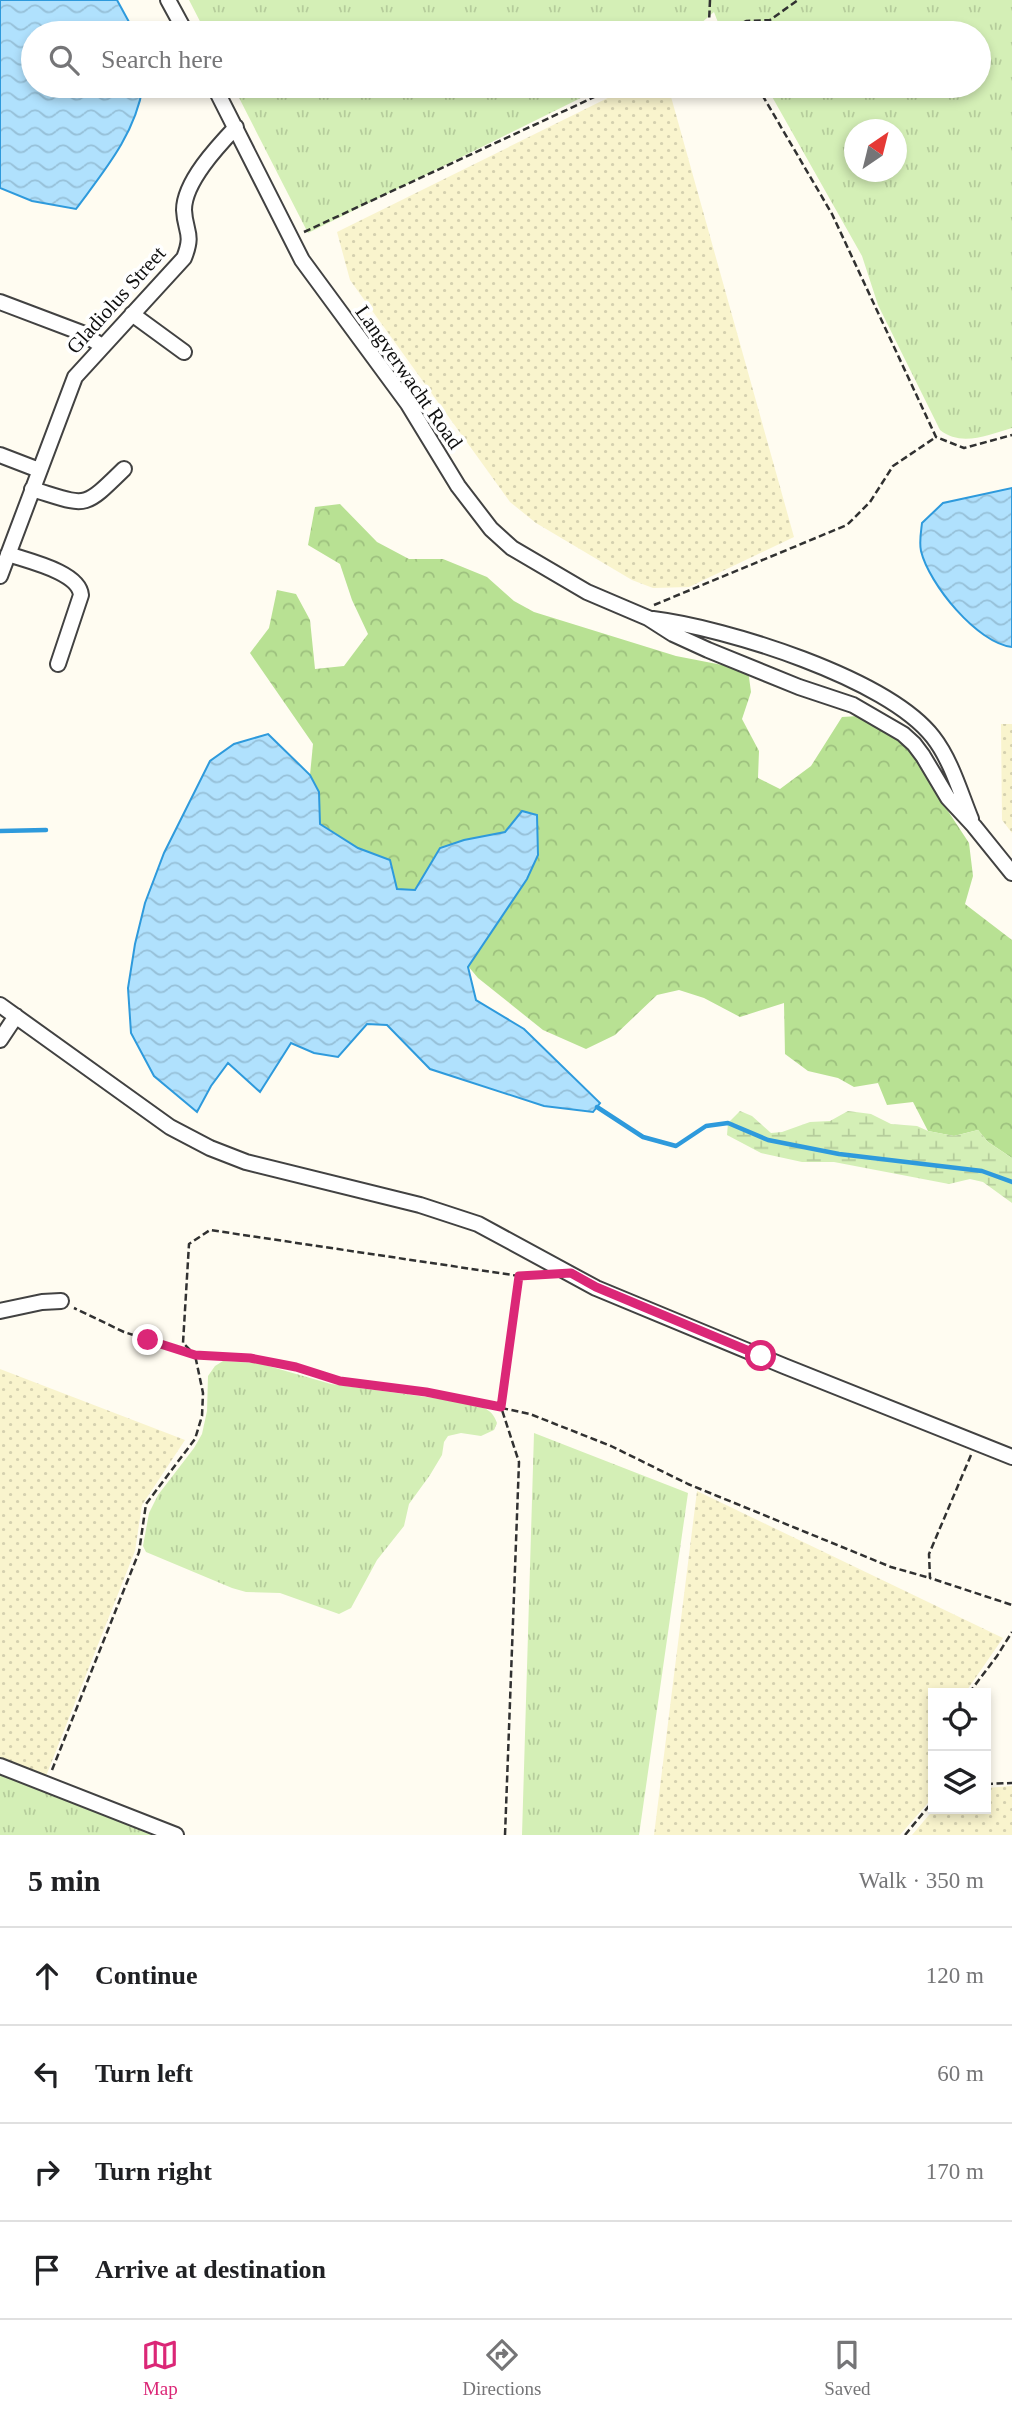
<!DOCTYPE html>
<meta charset="utf-8">
<style>
:root{--surface:#fff;--page:#f6f6f6;--text:#202124;--muted:#757577;--line:#e0e0e0;--accent:#db2777}
body{margin:0;font-family:"Times New Roman",serif;background:var(--page);color:var(--text)}
.controls{position:absolute;right:21px;bottom:21px;display:grid;overflow:hidden;border-radius:0px;box-shadow:0 4px 10px #0003}
.controls button{width:63px;height:63px;display:grid;place-items:center;padding:0;border:0;border-bottom:2px solid var(--line);background:var(--surface);color:var(--text);font:35px sans-serif}
.compass{position:absolute;left:844px;top:119px;width:63px;height:63px;border-radius:50%;background:var(--surface);box-shadow:0 4px 10px #0003;rotate:35deg}
.stop{position:absolute;width:21px;height:21px;margin:-16px;border:5px solid #db2777;border-radius:50%;background:#fff}
.stop.end{background:#db2777;border-color:#fff;box-shadow:0 2px 7px #0008}
.list{margin:0;padding:0;list-style:none}
h2{display:flex;justify-content:space-between;align-items:center;height:91px;margin:0;padding:0 28px;font-size:30px}
h2 small{font-size:23px;font-weight:400;color:var(--muted)}
.list li{display:grid;grid-template-columns:46px 1fr auto;gap:21px;align-items:center;box-sizing:border-box;height:98px;padding:0 28px;border-top:2px solid var(--line)}
.list b{display:block;font-size:26px;white-space:nowrap}
.list em{font-size:23px;font-style:normal;color:var(--muted)}
.icon{flex:none;width:38px;height:38px;fill:none;stroke:currentColor;stroke-width:2;stroke-linecap:round;stroke-linejoin:round}
.map{position:relative;flex:none;width:1012px;height:1835px;overflow:hidden}
.search{position:absolute;background:var(--surface);box-shadow:0 4px 10px #0003;left:21px;right:21px;top:21px;height:77px;display:flex;align-items:center;gap:18px;box-sizing:border-box;padding:0 24px;border-radius:38px;color:var(--muted);font-size:26px}
.sheet{height:483px;background:var(--surface)}
nav{display:flex;justify-content:space-around;align-items:center;box-sizing:border-box;height:98px;border-top:2px solid var(--line);background:var(--surface);font-size:19px;color:var(--muted)}
nav a{display:grid;justify-items:center;gap:4px}
nav .on{color:var(--accent)}
.map>svg:first-child{display:block}
.farmland{fill:url(#farmland-dots)}
.grass{fill:url(#grass-tufts);fill-rule:evenodd}
.forest{fill:url(#forest-crowns)}
.wetland{fill:url(#wetland-marsh)}
.water{fill:url(#water-waves);stroke:#2e9adc;stroke-width:2}
.lines{fill:none;stroke-linecap:round;stroke-linejoin:round}
.stream{stroke:#2e9adc;stroke-width:4.5}
.minor-casing{stroke:#424242;stroke-width:18}
.path{stroke:#313131;stroke-width:2.5;stroke-dasharray:7 3.5;stroke-linecap:butt}
.minor{stroke:#fff;stroke-width:14}
.route{stroke:#db2777;stroke-width:9}
.labels{text-anchor:middle;dominant-baseline:central;stroke-width:7;stroke-linejoin:round;paint-order:stroke}
.street-label{font-size:21px;fill:#0f0f0f;stroke:#fff}
</style>
<div class="map">
<svg width="1012" height="1835" viewBox="0 0 1012 1835">
<defs>
<pattern id="farmland-dots" width="8" height="8" patternUnits="userSpaceOnUse" patternTransform="scale(1.75)"><rect width="8" height="8" fill="#f9f4cd"/><path d="M2 2h.1M6 6h.1" fill="none" stroke="#d4d0af" stroke-width="1.8" stroke-linecap="round"/></pattern>
<pattern id="grass-tufts" width="24" height="20" patternUnits="userSpaceOnUse" patternTransform="scale(1.75)"><rect width="24" height="20" fill="#d4efb6"/><path d="M3 7l-1-3M5 7V3M7 7l1-3M15 17l-1-3M17 17v-4M19 17l1-3" fill="none" stroke="#b5cc9b"/></pattern>
<pattern id="forest-crowns" width="20" height="18" patternUnits="userSpaceOnUse" patternTransform="scale(1.75)"><rect width="20" height="18" fill="#b8e193"/><path d="M2 6a3 3 0 1 1 6 0M12 15a3 3 0 1 1 6 0" fill="none" stroke="#9dc07e"/></pattern>
<pattern id="wetland-marsh" width="20" height="14" patternUnits="userSpaceOnUse" patternTransform="scale(1.75)"><rect width="20" height="14" fill="#d4efb6"/><path d="M1 5h8M5 5V1M11 12h8M15 12V8" fill="none" stroke="#b5cc9b"/></pattern>
<pattern id="water-waves" width="16" height="10" patternUnits="userSpaceOnUse" patternTransform="scale(1.75)"><rect width="16" height="10" fill="#b0e1fd"/><path d="M0 5q4-4 8 0t8 0" fill="none" stroke="#96c0d8"/></pattern>
</defs>
<rect width="100%" height="100%" fill="#fffcf1"/>
<path class="farmland" d="M632 86H668L794 537 689 587 653 588 632 580 536 523 510 502 350 280 337 232Z
M1001 724H1012V833L1002 820Z
M0 1369 185 1440 142 1505 135 1551 46 1776 0 1758Z
M697 1491 1003 1638 965 1693H933V1797L900 1835H654Z
M1012 1786V1835H912L934 1809H986V1788Z"/>
<path class="grass" d="M189 0H1012V428C988 435 961 447 940 430L878 305 862 256 766 86H979V33H729L719 25 714 12 700 24 683 33H206ZM855 130H897V172H855Z
M233 86H605L308 233Z
M223 1361 258 1363 331 1384 463 1402C479 1406 492 1407 497 1423L494 1430 481 1436 461 1433 448 1436 444 1442 442 1455 430 1475 409 1504 404 1526 377 1560 351 1608 339 1614 280 1593 246 1592 232 1588 146 1552 143 1546 149 1513 158 1495 194 1448 202 1434 207 1411 208 1376 215 1366Z
M534 1433 688 1493 639 1835H522Z
M0 1772 163 1835H0Z"/>
<path class="forest" d="M340 504 377 542 409 559H443L487 577 514 601 534 612 676 656 748 670 751 692 742 719 759 751 758 778 780 789 811 766 842 717 875 715 911 740 944 805 969 843 973 876 965 904 1012 940V1158L988 1142 978 1130 954 1136 928 1131 913 1102 887 1105 878 1083 854 1087 838 1078 808 1071 785 1054 784 1003 740 1017 704 998 679 990 657 995 615 1035 586 1049 543 1030 478 978 468 966 491 931 522 811 505 832 464 840 440 848 415 890 397 889 390 860 358 848 320 824 319 792 310 775 313 744 250 653 269 628 277 590 296 594 310 620 315 669 344 666 368 634 352 600 340 564 308 545 315 507Z"/>
<path class="wetland" d="M740 1111 752 1116 771 1133 782 1132 810 1122 830 1121 848 1111 871 1114 891 1124 917 1126 928 1131 954 1136 978 1130 988 1142 1012 1158V1203L983 1182 970 1179 949 1184 834 1162H802L761 1153 727 1135 728 1123Z"/>
<path class="water" d="M0 0H117L135 33H33V86H143C135 135 104 171 76 209L32 201 0 188Z
M1012 488V647C977 643 929 584 921 551 919 542 921 532 922 523L943 503Z
M268 734 310 775 319 792 320 824 358 848 390 860 397 889 415 890 440 848 464 840 505 832 522 811 537 815 538 855 527 879 468 967 476 1000 524 1029 600 1103 593 1112 544 1106 430 1069 387 1025 367 1024 338 1057 314 1053 291 1043 260 1092 228 1063 211 1086 197 1112 154 1076 131 1033 128 988 135 944 145 903 164 853 210 761 234 744Z"/>
<g class="lines">
<path class="stream" d="M0 831 46 830
M597 1107 643 1137 676 1146 706 1126 728 1123 768 1140 839 1154 982 1171 1012 1182"/>
<g class="minor-casing">
<path id="minor" d="M168 0 186 33
M214 86 302 260 408 404 458 486 491 529 512 548 587 592 648 618 673 634 708 650 799 687 853 705 903 734 914 744 923 756 948 798 974 826 1012 873
M0 302 82 333 102 346
M132 314 184 352
M0 455 39 470
M32 489C88 506 82 510 124 469
M8 554C28 561 79 572 81 595L58 664
M0 576 75 377 184 258C194 233 185 232 184 210 184 182 218 146 236 127
M653 619C726 628 887 678 933 737 951 760 960 792 971 819
M0 1005 170 1127 210 1148 246 1162 420 1205 478 1224 596 1288 784 1366 1012 1457
M0 1040 16 1016
M0 1311 42 1302 61 1301
M0 1766 176 1835"/>
</g>
<path class="path" d="M710 0 709 23 726 33
M725 32 746 21 770 20 798 0
M688 33 709 23
M757 86 832 214 936 437 964 448 1012 435
M304 232 618 86
M654 605 847 525 870 502 893 466 936 437
M541 1275 519 1276 210 1230 189 1244 183 1343 195 1355 250 1358 296 1367 340 1381 426 1392 530 1414 611 1446 688 1484 891 1567 930 1578
M971 1455 929 1554 930 1578 1012 1605
M969 1693 997 1656 1012 1632
M52 1770 139 1552 146 1504 195 1439 202 1416 203 1393 195 1355 124 1332 74 1308
M986 1784 1012 1783
M505 1835 519 1462 501 1407 519 1276
M905 1835 933 1801"/>
<use href="#minor" class="minor"/>
</g>
<g class="lines">
<path class="route" d="M148 1340 195 1355 250 1358 296 1367 340 1381 426 1392 501 1407 519 1276 571 1273 596 1287 761 1356"/>
</g>
<g class="labels">
<g class="street-label">
<text transform="translate(116 300) rotate(-48)">Gladiolus Street</text>
<text transform="translate(409 377) rotate(55)">Langverwacht Road</text>
</g>
</g>
</svg>
<div class="controls">
<button><svg class="icon" aria-label="locate" viewBox="0 0 24 24"><circle cx="12" cy="12" r="6"/><path d="M12 2v4M12 18v4M2 12h4M18 12h4"/></svg></button>
<button><svg class="icon" aria-label="layers" viewBox="0 0 24 24"><path d="M12 4l9 5-9 5-9-5zM3 14l9 5 9-5"/></svg></button>
</div>
<svg class="compass" viewBox="-18 -18 36 36"><path d="M0-13l5 13h-10z" fill="#e53935"/><path d="M0 13l5-13h-10z" fill="#757577"/></svg>
<div class="stop" style="left:761px;top:1356px"></div>
<div class="stop end" style="left:148px;top:1340px"></div>
<div class="search"><svg class="icon" aria-label="search" viewBox="0 0 24 24"><circle cx="10" cy="10" r="6"/><path d="M15 15l6 6"/></svg>Search here</div>
</div>
<section class="sheet">
<h2>5 min<small>Walk · 350 m</small></h2>
<ul class="list">
<li><svg class="icon" aria-label="ahead" viewBox="0 0 24 24"><path d="M12 20V5M6 11l6-6 6 6"/></svg><div><b>Continue</b></div><em>120 m</em></li>
<li><svg class="icon" aria-label="left" viewBox="0 0 24 24"><path d="M17 20v-9H6M10 6l-5 5 5 5"/></svg><div><b>Turn left</b></div><em>60 m</em></li>
<li><svg class="icon" aria-label="right" viewBox="0 0 24 24"><path d="M7 20v-9h11M14 6l5 5-5 5"/></svg><div><b>Turn right</b></div><em>170 m</em></li>
<li><svg class="icon" aria-label="arrive" viewBox="0 0 24 24"><path d="M6 21V4h12l-3 4 3 4H6"/></svg><div><b>Arrive at destination</b></div></li>
</ul>
</section>
<nav>
<a class="on"><svg class="icon" aria-label="map" viewBox="0 0 24 24"><path d="M3 6l6-2 6 2 6-2v14l-6 2-6-2-6 2zM9 4v14M15 6v14"/></svg>Map</a>
<a><svg class="icon" aria-label="directions" viewBox="0 0 24 24"><path d="M12 3l9 9-9 9-9-9zM9 14v-3h6M13 9l2 2-2 2"/></svg>Directions</a>
<a><svg class="icon" aria-label="saved" viewBox="0 0 24 24"><path d="M7 4h10v16l-5-4-5 4z"/></svg>Saved</a>
</nav>
